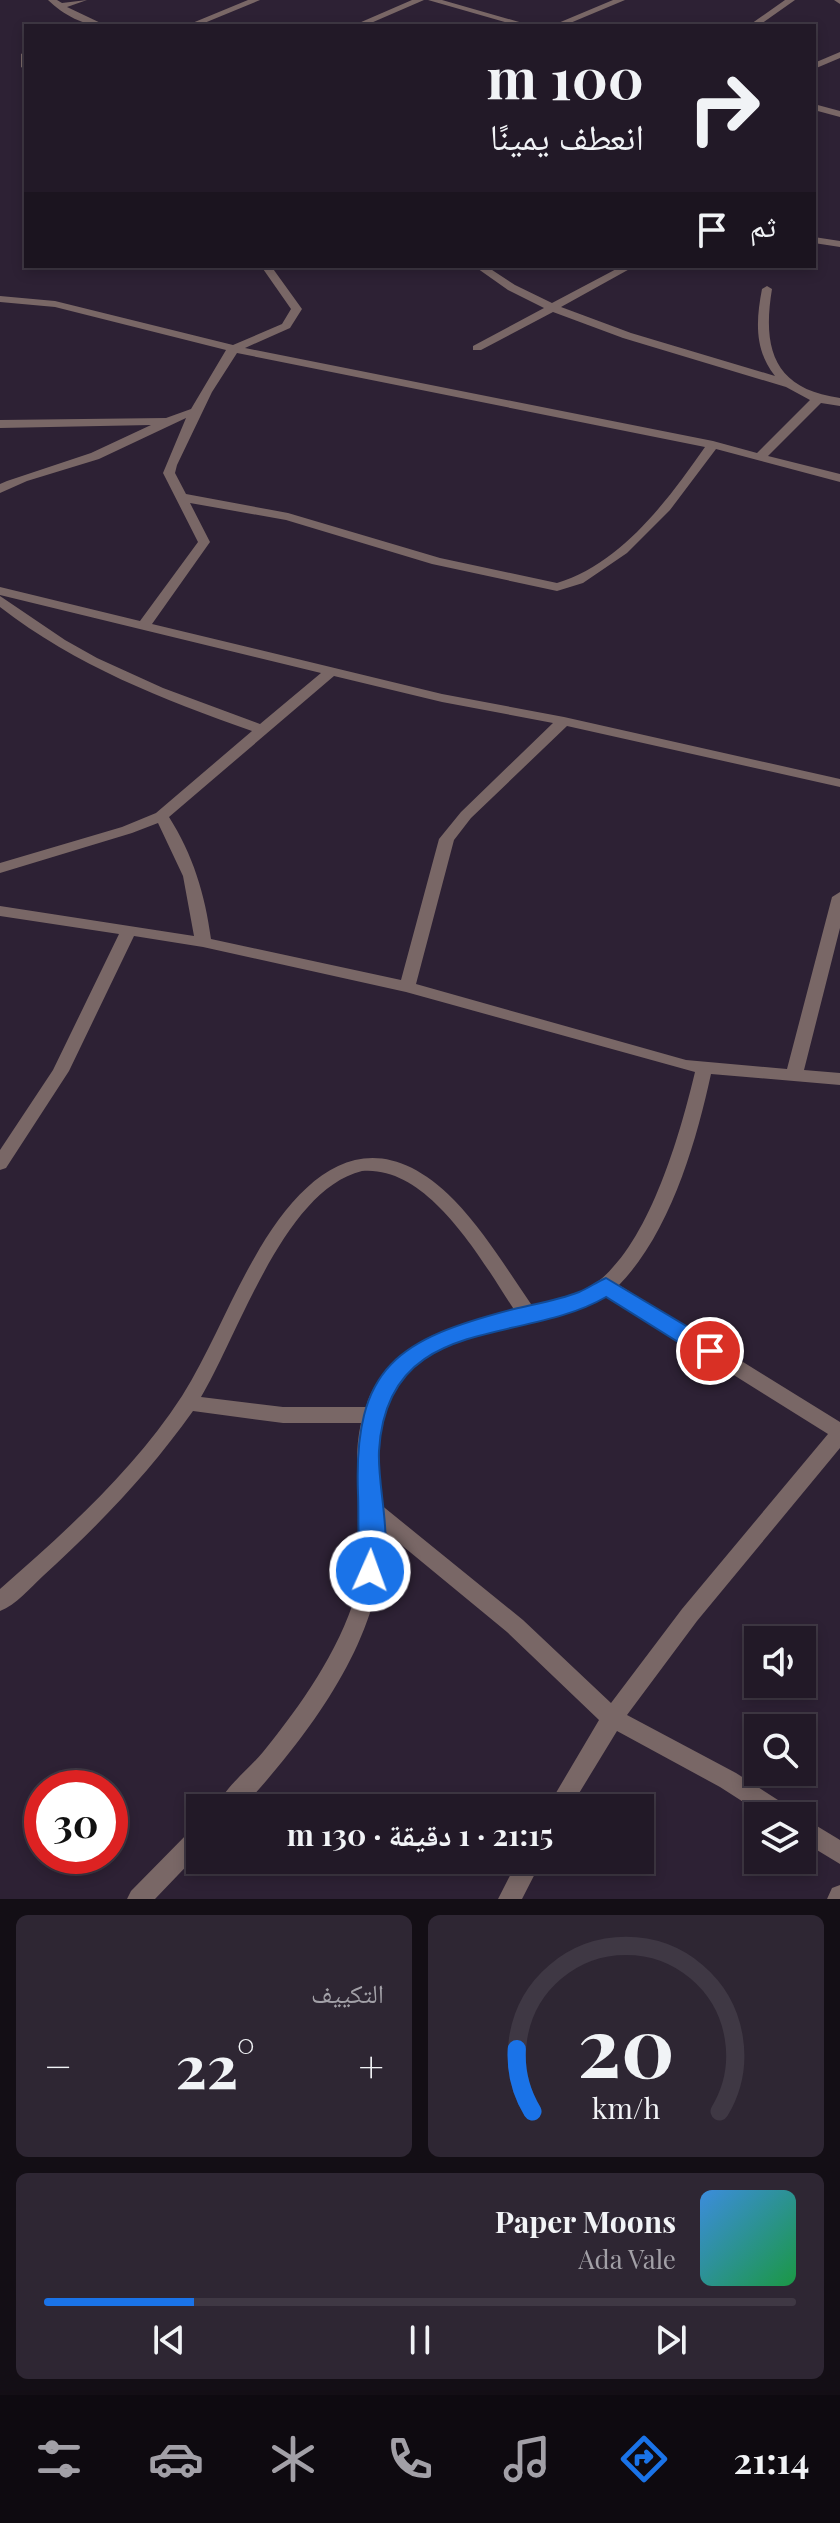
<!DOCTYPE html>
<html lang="ar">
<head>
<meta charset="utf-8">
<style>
	body { margin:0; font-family:"Playfair Display","Noto Naskh Arabic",serif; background:#2e2633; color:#f1f3f6; direction:rtl; height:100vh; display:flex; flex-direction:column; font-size:30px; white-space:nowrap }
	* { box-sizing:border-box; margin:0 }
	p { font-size:26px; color:#a2a0a7 }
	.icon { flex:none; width:44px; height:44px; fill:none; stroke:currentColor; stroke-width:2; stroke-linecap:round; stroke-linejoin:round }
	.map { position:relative; height:1899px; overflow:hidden; direction:ltr }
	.sheet { display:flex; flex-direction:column; gap:16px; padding:16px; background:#130e15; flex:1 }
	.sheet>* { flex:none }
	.hud { position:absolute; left:24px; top:24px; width:792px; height:244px; border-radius:0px; box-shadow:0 4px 12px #0003,0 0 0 2px #3f3844; direction:rtl; background:#221927; color:#f1f3f6; overflow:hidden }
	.buttons { position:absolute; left:744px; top:1626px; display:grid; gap:16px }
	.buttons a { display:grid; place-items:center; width:72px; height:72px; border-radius:0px; background:#221927; box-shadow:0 4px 12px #0003,0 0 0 2px #3f3844; font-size:40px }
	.speed { position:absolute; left:24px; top:1770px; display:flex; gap:16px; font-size:40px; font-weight:700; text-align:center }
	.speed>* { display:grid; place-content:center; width:104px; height:104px; border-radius:50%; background:#221927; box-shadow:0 4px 12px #0003,0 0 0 2px #3f3844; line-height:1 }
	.speed .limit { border:12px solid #d22; background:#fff; color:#111 }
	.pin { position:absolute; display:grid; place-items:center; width:68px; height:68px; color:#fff; margin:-34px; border:4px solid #fff; border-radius:50%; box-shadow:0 2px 8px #0007 }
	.me { position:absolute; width:88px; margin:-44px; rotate:2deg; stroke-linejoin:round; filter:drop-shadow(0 0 6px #0008) }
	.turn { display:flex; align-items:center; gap:28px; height:168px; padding:0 40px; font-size:36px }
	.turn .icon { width:104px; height:104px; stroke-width:2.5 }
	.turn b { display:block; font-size:56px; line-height:68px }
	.then { display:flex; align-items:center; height:76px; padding:0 40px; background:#0003; gap:16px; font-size:30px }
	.big { font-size:60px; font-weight:700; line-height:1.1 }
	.sheet .tile { flex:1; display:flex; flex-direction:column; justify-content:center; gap:12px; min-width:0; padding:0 28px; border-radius:12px; background:#2e2633 }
	.sheet .dial { align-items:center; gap:0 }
	.dial svg { height:208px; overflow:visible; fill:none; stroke:#3f3844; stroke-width:7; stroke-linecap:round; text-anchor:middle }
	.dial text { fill:#f1f3f6; stroke:none }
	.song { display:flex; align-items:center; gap:24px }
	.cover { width:96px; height:96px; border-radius:12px; background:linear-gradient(135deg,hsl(210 70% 55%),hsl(140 70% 35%)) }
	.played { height:8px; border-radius:4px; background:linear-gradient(90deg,#1a73e8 20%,#3f3844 20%) }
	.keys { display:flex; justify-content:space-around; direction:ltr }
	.heat { display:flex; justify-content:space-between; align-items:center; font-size:44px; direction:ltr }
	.sheet .tiles { flex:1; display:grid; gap:16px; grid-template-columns:1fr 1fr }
	.tile:last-child { grid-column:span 2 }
	.trip { position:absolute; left:186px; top:1794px; width:468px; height:80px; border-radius:0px; background:#221927; box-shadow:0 4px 12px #0003,0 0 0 2px #3f3844; font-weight:700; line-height:80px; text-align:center; direction:rtl }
	.tab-bar { display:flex; height:128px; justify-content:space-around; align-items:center; background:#0e0a10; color:#a2a0a7 }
	.tab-bar .icon { width:56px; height:56px }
	.tab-bar .on { color:#1a73e8 }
	.tab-bar b { font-size:36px; color:#f1f3f6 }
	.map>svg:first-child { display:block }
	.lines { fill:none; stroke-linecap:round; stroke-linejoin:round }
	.minor { fill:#796766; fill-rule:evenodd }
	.route { fill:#1a73e8; stroke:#114b97; stroke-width:2 }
</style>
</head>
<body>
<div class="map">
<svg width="840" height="1899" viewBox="0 0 840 1899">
	<rect width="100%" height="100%" fill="#2d2134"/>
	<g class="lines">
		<path class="minor" d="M48,0H57L62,3L87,0L67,7L107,26C83,26 64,15 48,0Z
			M248,0H260L197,26H185Z
			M412,0H424L364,26H352Z
			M428,0H442L533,26H519Z
			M613,0H625L563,26H551Z
			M785,0H795L758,26H748Z
			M834,0H840V4Z
			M26,51V70L21,67V54Z
			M840,52V58L814,69V63Z
			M814,104L840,111V117L814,110Z
			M814,237L840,241V247L814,243Z
			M261,266H271L302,309L290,328L245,348L713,441L757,453L810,400L786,387L623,338L553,312L481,350H473V346L544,308L508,290L474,266H486L515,285L552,303L622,266H635L561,307L631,333L775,376C754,350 756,320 762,289L767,286L772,289C762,349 774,389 840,398V406L821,403L768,456L840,474V482L716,449L670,510L627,553L583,583L557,591L432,564L286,520L190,503L210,542L152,624L442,694L564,717L840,779V787L567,726L471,818L454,840L416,984L686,1060L787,1069L832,897L840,892V928L804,1070L840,1073V1085L711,1074C696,1143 670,1233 619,1285L840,1422V1448L697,1621L627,1715L736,1773L792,1809L795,1816H765L720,1787L617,1731L570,1808H547L599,1720L507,1632L382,1529C388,1633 309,1735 242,1808H216C225,1787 248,1770 263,1752C301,1705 338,1653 356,1594C372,1538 348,1479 361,1423H283L193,1411C149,1473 98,1526 43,1576C30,1588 16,1605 0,1611V1589C66,1531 134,1470 182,1396C209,1353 227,1306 252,1262C299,1177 367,1112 454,1200C485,1232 508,1271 533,1307C555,1302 578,1297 596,1283C649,1244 680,1135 695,1072L406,992L203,947L134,936L69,1071L6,1168L0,1170V1150L53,1070L119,934L0,916V906L194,936L183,876L158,823L132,833L0,873V863L122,827L156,813L252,731C162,699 76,666 0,607V596L65,640L97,658L163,688L260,724L321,673L0,595V587L140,621L198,542L163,473L186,418L99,459L27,481L0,493V484L7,481L91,453L151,425L0,428V420L166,418L191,409L226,350L55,307L0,302V296L55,301L233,345L282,324L291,309ZM237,353L705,447C668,500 621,564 557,583L440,558L288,513L186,494L175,473L177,465L212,392ZM334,676L442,702L553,723L461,812L439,839L401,980L211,939C205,894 193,855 169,817ZM362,1171C430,1165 483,1263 515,1311C458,1325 385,1343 366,1407H283L201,1397C239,1334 284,1190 362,1171ZM606,1295L828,1434L682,1609L611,1703L523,1620L380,1504C371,1382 404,1351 520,1324C549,1318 581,1312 606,1295Z
			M802,1817L840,1840V1864L802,1841Z
			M200,1825V1852L155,1899H127L131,1891L192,1829Z
			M518,1860H542L522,1899H498Z
			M840,1885V1899H827L832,1888Z"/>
	</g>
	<path class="route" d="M606,1278L718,1345L721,1351L718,1357H702L606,1297C522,1346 387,1312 379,1451C377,1488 395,1545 379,1578L370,1581L362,1578C357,1568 359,1510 358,1494C353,1365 399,1339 514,1309C535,1304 559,1300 579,1292C589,1288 596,1282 606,1278Z"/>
</svg>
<div class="buttons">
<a><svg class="icon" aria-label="sound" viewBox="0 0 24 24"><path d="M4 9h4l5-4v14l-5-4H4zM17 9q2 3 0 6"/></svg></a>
<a><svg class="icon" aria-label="search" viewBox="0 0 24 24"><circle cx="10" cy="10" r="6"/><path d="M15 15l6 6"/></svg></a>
<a><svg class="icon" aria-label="layers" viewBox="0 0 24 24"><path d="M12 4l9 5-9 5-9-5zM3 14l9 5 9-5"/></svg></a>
</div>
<div class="speed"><div class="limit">30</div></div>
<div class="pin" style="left:710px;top:1351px;background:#d93025"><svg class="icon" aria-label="arrive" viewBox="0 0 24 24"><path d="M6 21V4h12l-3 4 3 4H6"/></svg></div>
<svg class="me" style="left:370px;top:1571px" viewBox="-20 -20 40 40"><circle r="17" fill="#1a73e8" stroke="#fff" stroke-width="3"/><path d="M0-11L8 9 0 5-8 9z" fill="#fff"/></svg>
<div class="trip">21:15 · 1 دقيقة · 130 m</div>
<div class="hud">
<div class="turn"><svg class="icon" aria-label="right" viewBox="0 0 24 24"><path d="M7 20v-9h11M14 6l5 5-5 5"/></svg><div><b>100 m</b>انعطف يمينًا</div></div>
<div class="then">ثم<svg class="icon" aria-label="arrive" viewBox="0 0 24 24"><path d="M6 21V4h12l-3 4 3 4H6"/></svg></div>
</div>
</div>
<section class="sheet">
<div class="tiles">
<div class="tile dial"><svg viewBox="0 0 100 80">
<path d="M14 69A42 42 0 1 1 86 69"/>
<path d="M14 69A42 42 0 0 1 8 45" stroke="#1a73e8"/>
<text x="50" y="56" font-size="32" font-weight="700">20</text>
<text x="50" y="72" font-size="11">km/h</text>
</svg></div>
<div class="tile"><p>التكييف</p>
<div class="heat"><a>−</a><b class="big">22°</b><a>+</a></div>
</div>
<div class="tile">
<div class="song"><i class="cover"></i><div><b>Paper Moons</b><p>Ada Vale</p></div></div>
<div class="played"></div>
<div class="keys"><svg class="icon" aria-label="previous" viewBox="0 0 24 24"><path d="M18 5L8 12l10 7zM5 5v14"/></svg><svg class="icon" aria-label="pause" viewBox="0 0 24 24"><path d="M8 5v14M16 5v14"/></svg><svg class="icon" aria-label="next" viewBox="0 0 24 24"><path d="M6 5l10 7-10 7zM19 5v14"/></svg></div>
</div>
</div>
</section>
<nav class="tab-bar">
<b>21:14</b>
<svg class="icon on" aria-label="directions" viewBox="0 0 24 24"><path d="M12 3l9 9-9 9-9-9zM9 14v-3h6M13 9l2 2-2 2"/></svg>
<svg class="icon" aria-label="music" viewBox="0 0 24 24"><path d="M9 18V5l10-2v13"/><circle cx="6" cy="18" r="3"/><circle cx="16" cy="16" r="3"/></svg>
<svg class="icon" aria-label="phone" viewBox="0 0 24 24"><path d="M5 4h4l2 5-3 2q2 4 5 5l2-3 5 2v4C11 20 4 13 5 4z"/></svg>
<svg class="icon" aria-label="climate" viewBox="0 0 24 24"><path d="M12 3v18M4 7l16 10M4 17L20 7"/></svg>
<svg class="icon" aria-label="car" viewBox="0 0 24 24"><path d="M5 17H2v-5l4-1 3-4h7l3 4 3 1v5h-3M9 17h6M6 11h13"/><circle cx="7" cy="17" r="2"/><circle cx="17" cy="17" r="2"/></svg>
<svg class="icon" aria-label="filters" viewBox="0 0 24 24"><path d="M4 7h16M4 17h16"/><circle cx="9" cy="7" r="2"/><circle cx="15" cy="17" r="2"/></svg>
</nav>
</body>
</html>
